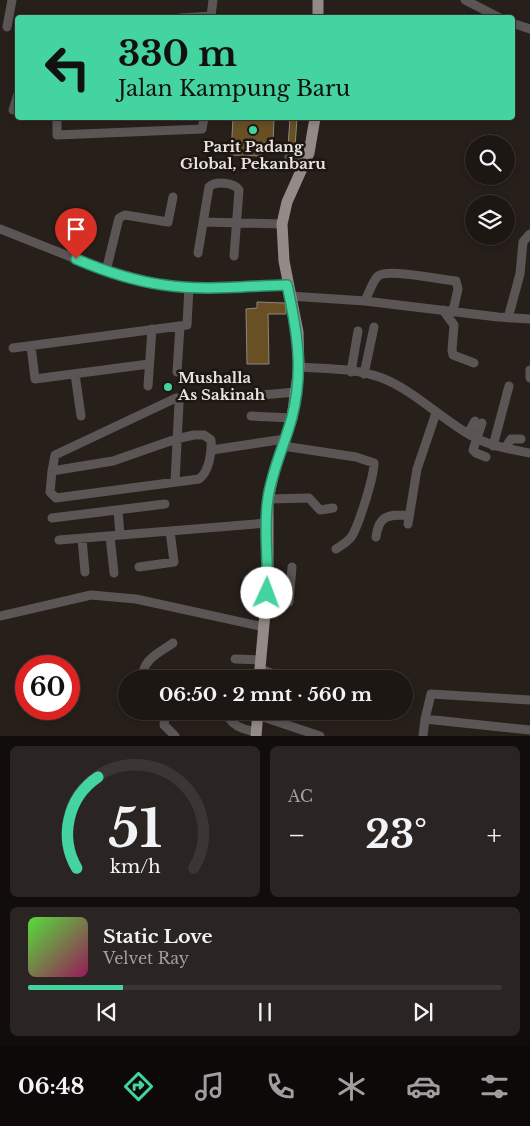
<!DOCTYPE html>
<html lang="id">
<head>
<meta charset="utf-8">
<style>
	body { margin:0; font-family:"Libre Baskerville",serif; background:#2a2422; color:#f1f3f6; height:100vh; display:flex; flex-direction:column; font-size:19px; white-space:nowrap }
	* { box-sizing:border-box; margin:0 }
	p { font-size:16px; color:#a09fa0 }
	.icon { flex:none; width:28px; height:28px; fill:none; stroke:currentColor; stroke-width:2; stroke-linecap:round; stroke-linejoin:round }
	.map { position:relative; height:736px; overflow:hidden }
	.sheet { display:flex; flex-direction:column; gap:10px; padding:10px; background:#100d0b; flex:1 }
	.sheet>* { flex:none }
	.guide { position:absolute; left:15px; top:15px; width:500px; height:105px; border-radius:5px; box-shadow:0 2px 8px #0003,0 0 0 1px #3b3634; background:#43d4a0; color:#111; overflow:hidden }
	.tools { position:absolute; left:465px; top:135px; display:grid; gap:10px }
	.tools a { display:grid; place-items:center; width:50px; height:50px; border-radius:50%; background:#1d1714; box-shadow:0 2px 8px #0003,0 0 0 1px #3b3634; font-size:25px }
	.speed { position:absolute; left:15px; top:655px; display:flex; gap:10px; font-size:25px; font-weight:700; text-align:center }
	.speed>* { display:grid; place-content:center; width:65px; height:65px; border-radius:50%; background:#1d1714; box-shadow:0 2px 8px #0003,0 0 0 1px #3b3634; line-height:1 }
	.speed .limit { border:8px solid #d22; background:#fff; color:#111 }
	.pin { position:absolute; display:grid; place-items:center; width:42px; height:42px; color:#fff; margin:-51px -21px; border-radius:50% 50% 50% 0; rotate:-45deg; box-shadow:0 0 5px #0007 }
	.pin .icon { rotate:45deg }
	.me { position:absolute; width:55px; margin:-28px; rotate:2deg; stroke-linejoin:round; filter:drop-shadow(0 0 4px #0008) }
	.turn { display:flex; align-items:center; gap:18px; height:105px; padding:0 20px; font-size:22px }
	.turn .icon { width:65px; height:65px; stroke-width:2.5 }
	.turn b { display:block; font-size:35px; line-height:42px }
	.big { font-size:38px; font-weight:800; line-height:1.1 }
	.sheet .widget { flex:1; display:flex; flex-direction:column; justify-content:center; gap:8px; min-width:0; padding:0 18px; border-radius:8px; background:#2a2422 }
	.sheet .dial { align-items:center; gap:0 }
	.dial svg { height:130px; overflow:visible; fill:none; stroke:#3b3634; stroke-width:7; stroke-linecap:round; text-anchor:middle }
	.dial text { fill:#f1f3f6; stroke:none }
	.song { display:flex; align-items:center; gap:15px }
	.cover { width:60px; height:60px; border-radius:8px; background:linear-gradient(135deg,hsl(110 70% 55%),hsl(330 70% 35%)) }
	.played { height:5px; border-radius:2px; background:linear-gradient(90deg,#43d4a0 20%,#3b3634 20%) }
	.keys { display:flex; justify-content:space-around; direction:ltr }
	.heat { display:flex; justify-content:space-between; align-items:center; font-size:28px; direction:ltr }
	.sheet .tiles { flex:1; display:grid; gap:10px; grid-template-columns:1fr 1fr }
	.widget:last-child { grid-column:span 2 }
	.trip { position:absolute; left:118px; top:670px; width:295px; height:50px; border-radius:25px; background:#1d1714; box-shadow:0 2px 8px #0003,0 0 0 1px #3b3634; font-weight:800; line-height:50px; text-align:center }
	.menu { display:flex; height:80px; justify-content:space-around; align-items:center; background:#0c0908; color:#a09fa0 }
	.menu .icon { width:35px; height:35px }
	.menu .on { color:#43d4a0 }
	.menu b { font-size:22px; color:#f1f3f6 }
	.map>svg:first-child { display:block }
	.building { fill:#694f24; stroke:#8e887f }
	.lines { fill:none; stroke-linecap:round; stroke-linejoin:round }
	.minor { stroke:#5b5655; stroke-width:9 }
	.major { stroke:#948a88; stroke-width:11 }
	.route-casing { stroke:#2c8a68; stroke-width:12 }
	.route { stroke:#43d4a0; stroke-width:9 }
	.poi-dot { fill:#43d4a0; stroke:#1d1611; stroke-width:2 }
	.labels { text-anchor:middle; stroke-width:5; stroke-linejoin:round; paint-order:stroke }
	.poi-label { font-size:15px; font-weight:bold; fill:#e9e4e1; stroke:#1d1611 }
</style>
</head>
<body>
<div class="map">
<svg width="530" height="736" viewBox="0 0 530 736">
	<rect width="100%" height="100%" fill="#271f1a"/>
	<path class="building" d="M233,118H274L273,144L263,143L262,156L231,155Z
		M290,118H297L295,147H288Z
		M257,302L285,303L286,311V314H268L269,364H247L246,309L257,308Z"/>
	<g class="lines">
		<path class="minor" d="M465,0L500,18
			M211,16L213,0
			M180,18L211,16L212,18
			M512,23L530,29
			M7,27L12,0
			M18,94L13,110H18
			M57,118V135L202,129L204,118
			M289,157L306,162
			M203,222L282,224
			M0,229L99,268L163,285L200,287L287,285
			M198,253L209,187C215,181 234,182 239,190L234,256
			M106,271L119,218L125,215L168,222L173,197
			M290,296L365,301L498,317L530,319
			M365,301C369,293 372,282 378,276C387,268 442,280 456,281L458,289L453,311
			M443,310L454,325L452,350L453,355L474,363
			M508,318L520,274L523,242L530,234
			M31,346L35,379L149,364
			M13,348L187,325L189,287
			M299,367C326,369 356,368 382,378C415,391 441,419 472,436C490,446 509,449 530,453
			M530,370V378
			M177,372L180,326
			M351,372L358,331
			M75,374L81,416
			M364,374L374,327
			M148,386L152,329
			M252,396L296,392
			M251,416L292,418
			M482,423L473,450L476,453L486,457
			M468,433L475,421
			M194,435H204L211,440C212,452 209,472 199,479L56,498L50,492L52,471L113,461L176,439Z
			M283,446L356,457L374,463C374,477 359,524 352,536C348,542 342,545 336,549
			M493,446L509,386
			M505,448L511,439H521
			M212,450L285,439
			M52,471L55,455L176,398L179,403L175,482
			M268,499L309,498L320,510L333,508
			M118,511L120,535
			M52,518L165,504
			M408,524L417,469L436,413
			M110,536L114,573
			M376,537C379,514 389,515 409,515
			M82,539L85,572
			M59,540L267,523
			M139,567L174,562L170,531
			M248,579L268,580
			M267,606L281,607L289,602L292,567
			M0,616L91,595L136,599L264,627
			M235,659L260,660
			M260,669L288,679
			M143,679C141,660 159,653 173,643
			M530,700L431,694L425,719L530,730
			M166,711L164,725L175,736
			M227,711C229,726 243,729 256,732
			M257,715L320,736
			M423,736L425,719"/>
		<path class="major" d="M318,18V0
			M259,679L268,580V499L275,468L292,418L299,367L298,332L284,261L282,224L287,202L309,153L315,118
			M256,736L258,711"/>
	</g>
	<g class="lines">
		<defs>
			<path id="route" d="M76,259C104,271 134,281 164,285C204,291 247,286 287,285C297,330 304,371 292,417C285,444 272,470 268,498C263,529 269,562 267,593"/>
		</defs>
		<use href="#route" class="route-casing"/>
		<use href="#route" class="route"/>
	</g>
	<g class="poi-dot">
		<circle cx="253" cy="130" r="5"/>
		<circle cx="168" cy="387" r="5"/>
	</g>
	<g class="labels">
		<g class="poi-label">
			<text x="253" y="152">Parit Padang<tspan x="253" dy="17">Global, Pekanbaru</tspan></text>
			<text x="178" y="383" text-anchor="start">Mushalla<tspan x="178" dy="17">As Sakinah</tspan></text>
		</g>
	</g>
</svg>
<div class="tools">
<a><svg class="icon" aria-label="search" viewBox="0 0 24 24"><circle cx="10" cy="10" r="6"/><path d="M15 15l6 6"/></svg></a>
<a><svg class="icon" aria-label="layers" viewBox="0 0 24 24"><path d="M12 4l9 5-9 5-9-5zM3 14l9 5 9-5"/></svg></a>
</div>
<div class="speed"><div class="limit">60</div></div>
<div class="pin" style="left:76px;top:259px;background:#d93025"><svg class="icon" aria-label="arrive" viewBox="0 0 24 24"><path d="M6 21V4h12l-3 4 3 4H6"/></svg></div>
<svg class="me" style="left:267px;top:593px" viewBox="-20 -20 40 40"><circle r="19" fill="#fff"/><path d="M0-13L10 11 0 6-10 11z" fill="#43d4a0"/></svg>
<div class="trip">06:50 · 2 mnt · 560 m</div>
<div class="guide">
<div class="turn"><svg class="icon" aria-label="left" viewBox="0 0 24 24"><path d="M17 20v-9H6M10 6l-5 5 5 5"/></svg><div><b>330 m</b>Jalan Kampung Baru</div></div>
</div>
</div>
<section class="sheet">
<div class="tiles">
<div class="widget dial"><svg viewBox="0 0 100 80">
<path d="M14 69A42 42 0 1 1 86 69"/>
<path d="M14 69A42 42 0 0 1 27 13" stroke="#43d4a0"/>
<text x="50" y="56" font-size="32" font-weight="700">51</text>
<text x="50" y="72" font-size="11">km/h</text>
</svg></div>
<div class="widget"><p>AC</p>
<div class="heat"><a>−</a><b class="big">23°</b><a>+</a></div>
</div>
<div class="widget">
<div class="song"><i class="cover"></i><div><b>Static Love</b><p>Velvet Ray</p></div></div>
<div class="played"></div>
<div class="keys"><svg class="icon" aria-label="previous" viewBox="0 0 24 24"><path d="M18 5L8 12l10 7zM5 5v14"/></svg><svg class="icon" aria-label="pause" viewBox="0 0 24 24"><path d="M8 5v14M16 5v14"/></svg><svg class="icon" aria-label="next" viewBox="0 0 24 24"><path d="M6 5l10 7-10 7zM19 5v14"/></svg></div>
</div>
</div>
</section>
<nav class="menu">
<b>06:48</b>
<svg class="icon on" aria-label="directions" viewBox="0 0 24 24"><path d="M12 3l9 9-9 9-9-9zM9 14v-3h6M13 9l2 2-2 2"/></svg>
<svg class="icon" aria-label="music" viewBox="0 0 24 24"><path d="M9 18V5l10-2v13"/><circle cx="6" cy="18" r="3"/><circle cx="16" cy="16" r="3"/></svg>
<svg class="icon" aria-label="phone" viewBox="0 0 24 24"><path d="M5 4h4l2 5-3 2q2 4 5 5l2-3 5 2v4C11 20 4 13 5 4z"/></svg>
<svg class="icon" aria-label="climate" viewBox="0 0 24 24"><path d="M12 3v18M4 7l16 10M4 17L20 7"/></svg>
<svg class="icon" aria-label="car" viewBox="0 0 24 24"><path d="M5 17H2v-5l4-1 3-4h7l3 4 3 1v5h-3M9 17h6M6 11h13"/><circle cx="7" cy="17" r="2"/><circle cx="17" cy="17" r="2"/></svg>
<svg class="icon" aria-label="filters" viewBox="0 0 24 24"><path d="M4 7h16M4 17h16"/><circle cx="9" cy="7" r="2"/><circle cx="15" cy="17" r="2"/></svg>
</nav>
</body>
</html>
